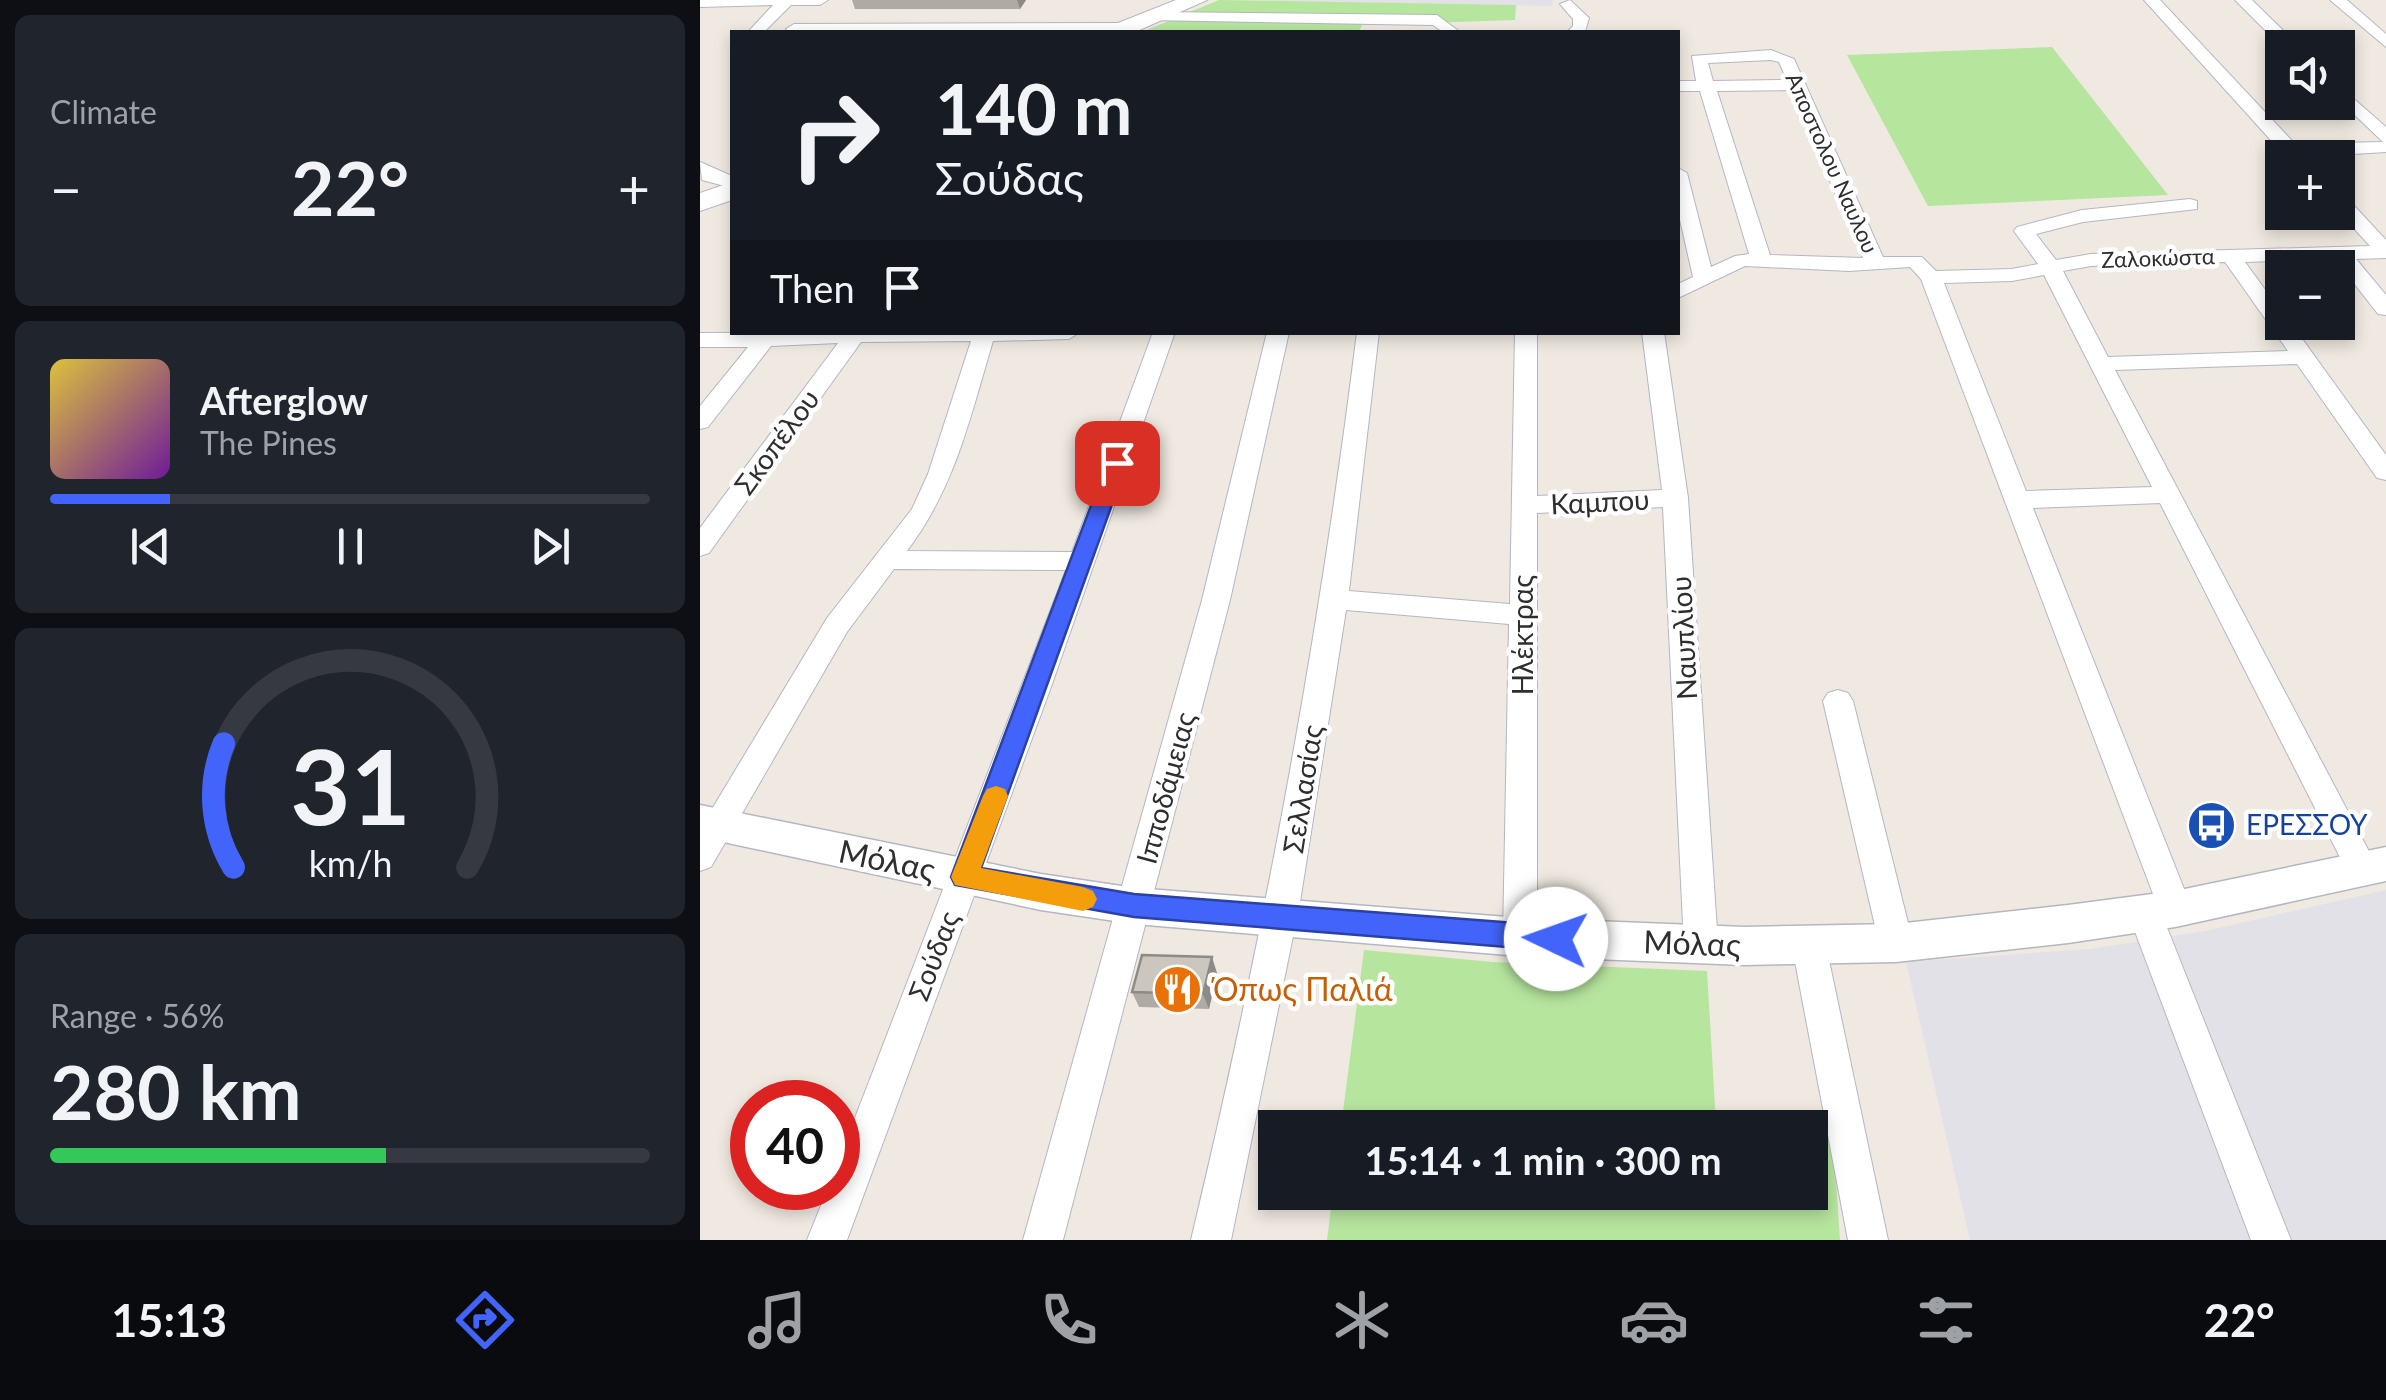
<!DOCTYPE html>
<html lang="en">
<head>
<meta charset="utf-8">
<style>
	body { margin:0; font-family:Lato,sans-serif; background:#20242c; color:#f1f3f6; height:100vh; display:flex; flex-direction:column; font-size:38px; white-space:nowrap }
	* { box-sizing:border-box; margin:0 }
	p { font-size:32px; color:#9ea1a6 }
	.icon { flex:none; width:55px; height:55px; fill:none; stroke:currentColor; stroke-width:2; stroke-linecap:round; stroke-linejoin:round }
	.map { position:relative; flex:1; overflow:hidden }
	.side { display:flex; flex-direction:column; gap:15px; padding:15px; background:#0d0f14; width:700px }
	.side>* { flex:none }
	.banner { position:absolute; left:30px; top:30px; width:950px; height:305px; border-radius:0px; box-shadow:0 5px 15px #0003; background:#171b24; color:#f1f3f6; overflow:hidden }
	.controls { position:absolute; left:1565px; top:30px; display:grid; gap:20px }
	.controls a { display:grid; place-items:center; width:90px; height:90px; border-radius:0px; background:#171b24; box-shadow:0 5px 15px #0003; font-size:50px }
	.speed { position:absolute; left:30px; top:1080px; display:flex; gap:20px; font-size:50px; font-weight:700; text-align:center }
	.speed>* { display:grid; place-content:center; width:130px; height:130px; border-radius:50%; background:#171b24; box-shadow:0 5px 15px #0003; line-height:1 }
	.speed .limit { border:15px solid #d22; background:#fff; color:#111 }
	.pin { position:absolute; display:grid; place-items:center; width:85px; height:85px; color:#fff; margin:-42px; border-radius:20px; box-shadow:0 5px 15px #0006 }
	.me { position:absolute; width:110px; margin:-55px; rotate:273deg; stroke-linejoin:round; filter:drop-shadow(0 0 8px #0008) }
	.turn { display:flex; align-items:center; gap:35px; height:210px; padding:0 40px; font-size:45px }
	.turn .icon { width:130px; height:130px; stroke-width:2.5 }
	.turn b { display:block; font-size:70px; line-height:85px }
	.then { display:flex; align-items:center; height:95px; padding:0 40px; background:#0003; gap:20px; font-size:38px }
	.big { font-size:75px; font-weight:700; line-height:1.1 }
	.side .tile { flex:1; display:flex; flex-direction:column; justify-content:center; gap:15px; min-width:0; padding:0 35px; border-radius:15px; background:#20242c }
	.side .dial { align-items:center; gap:0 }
	.dial svg { height:260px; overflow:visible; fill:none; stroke:#363941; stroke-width:7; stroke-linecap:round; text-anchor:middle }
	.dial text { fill:#f1f3f6; stroke:none }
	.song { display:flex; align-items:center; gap:30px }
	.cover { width:120px; height:120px; border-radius:15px; background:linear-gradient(135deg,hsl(50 70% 55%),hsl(280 70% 35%)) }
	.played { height:10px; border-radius:5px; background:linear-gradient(90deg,#4264fb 20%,#363941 20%) }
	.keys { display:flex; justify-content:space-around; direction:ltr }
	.heat { display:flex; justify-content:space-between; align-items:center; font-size:55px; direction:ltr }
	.charge { height:15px; border-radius:8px; background:linear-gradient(90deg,#34c759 56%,#363941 0) }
	.trip { position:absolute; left:558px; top:1110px; width:570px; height:100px; border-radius:0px; background:#171b24; box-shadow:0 5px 15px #0003; font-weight:700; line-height:100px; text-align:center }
	.tab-bar { display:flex; height:160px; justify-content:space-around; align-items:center; background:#090b0e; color:#9ea1a6 }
	.tab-bar .icon { width:70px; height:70px }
	.tab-bar .current { color:#4264fb }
	.tab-bar b { font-size:45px; color:#f1f3f6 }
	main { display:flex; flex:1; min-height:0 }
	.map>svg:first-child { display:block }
	.industrial { fill:#e3e1e8 }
	.green { fill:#b6e59e }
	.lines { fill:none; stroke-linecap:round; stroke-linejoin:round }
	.minor-casing { stroke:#b4b7c1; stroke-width:2 }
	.tertiary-casing { stroke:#b4b7c1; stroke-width:3 }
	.secondary-casing { stroke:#b4b7c1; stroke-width:2 }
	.minor { fill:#fff; fill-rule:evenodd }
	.tertiary { fill:#fff; fill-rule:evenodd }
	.secondary { fill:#fff; fill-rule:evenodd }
	.wall { fill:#afaba4 }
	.shaded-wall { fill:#8e8b86 }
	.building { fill:#cbc7bf; stroke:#8e8b86; stroke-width:2.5 }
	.route { fill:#4264fb; stroke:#2b41a3; stroke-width:2.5 }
	.slow { fill:#f59e0b }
	.labels { text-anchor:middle; stroke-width:9; stroke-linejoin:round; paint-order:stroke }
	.far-street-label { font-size:22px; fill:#2e2e2e; stroke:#fff }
	.street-label { font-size:28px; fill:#2e2e2e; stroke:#fff }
	.transit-label { font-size:28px; fill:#164399; stroke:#fff; text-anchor:start }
	.near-street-label { font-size:32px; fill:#2e2e2e; stroke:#fff }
	.near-food-label { font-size:32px; fill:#c56008; stroke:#fff; text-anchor:start }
</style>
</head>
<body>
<main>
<section class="side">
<div class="tile"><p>Climate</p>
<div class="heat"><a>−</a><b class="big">22°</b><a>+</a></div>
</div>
<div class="tile">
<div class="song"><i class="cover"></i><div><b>Afterglow</b><p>The Pines</p></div></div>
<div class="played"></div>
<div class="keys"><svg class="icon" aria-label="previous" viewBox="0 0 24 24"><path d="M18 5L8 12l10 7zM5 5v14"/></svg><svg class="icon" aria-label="pause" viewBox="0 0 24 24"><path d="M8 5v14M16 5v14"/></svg><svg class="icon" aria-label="next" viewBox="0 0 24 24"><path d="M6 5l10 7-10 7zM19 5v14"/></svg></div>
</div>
<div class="tile dial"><svg viewBox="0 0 100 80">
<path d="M14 69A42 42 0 1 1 86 69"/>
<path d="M14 69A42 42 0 0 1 11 31" stroke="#4264fb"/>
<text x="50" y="56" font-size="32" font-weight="700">31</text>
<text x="50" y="72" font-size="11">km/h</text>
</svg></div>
<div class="tile"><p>Range · 56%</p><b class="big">280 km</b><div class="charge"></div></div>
</section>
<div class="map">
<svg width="1686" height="1240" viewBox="0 0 1686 1240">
	<rect width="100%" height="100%" fill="#efe9e1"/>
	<path class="industrial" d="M524,0H853L852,6Z
		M1686,890V1240H1270L1206,962L1390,949L1505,931Z"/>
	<path class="green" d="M519,0L816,5L815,20L662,25L659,32H442Z
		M1352,47L1468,195L1228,206L1147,55Z
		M664,950L793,962L1007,971L1016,1123L1132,1119L1140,1240H627L633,1193L1110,1192V1128L641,1127Z"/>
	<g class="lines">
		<defs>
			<path id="minor" d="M0,0H128L120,5H91L64,32H48L73,5L0,7Z
				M870,0L889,18L885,32H867L873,26V19L860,4Z
				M1444,0H1460L1595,144L1683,142L1638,99V85L1686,127V152L1587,158Z
				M1535,0H1552L1601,48H1583Z
				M1630,0H1647L1686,34V47Z
				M453,12L737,15L760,32H743L733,25L447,20L445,17Z
				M428,23L436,28L434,31L89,32L86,29L94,24Z
				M1071,50L1094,59L1183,257H1222L1236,271L1312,269L1338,264L1314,231L1317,227L1382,210L1490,199L1497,201V209L1383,222L1336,234L1356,260L1391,254L1670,246L1638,211V194L1645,196L1686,240V258L1656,259L1686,295V315L1678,314L1635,259L1545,262L1582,313V322H1590L1686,455V480L1677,478L1597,364L1415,370L1673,859L1678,869L1673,879L1662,883L1651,879L1460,503L1333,508L1492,909L1487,919L1475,923L1464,920L1591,1240H1551L1428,913L1433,903L1445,899L1456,902L1221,279L1210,267L1149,271L1045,266L978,298V284L993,277L978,211V168L987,173L1011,267L1035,256L1049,254L1000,91H978V81H996L992,56ZM1071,60L1079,62L1087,80L1013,81L1008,63ZM1091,90L1163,258L1070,255L1017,91ZM1525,262L1588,351L1408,357L1363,271L1391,266ZM1344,275L1452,487L1326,491L1244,283L1312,281Z
				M0,162L32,176V188L2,180Z
				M380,332L369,339L293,341C270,417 256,486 207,551L372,552L453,332H475L351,687L147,1240H107L128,1188H138V1162L366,570L194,569L147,632L11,867L0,871V829L127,618L212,509L228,474L271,341L161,342L9,553L0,556V528L138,343L71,346L8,427L0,429V406L48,347H0V333Z
				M567,332H589L530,600L363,1240H323L502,600Z
				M657,332H679L649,591L810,604L815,332H837V496L962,490L942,332H964L988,498L1018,945L1013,956L1001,960L989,956L984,945L963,507L837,513V937L832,948L820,952L808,948L803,937L809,624L646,610L600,902L531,1240H491C563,940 619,639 657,332Z
				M1138,690L1148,693L1153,701L1213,943L1208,954L1196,958L1184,954L1179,943L1123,701L1128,693Z
				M1109,931L1121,935L1126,946L1188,1240H1148L1092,946L1097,935Z"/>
			<path id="tertiary" d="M0,805L341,874L435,888L820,918L1045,927L1196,924L1368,905L1475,891L1686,847V881L1475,927L1368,943L1196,962L1045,965L820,956L435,924L341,910L0,837Z"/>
			<path id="secondary" d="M476,0H507L435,32H404L408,27Z
				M32,182V200L0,211V193Z"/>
		</defs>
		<use href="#minor" class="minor-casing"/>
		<use href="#tertiary" class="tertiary-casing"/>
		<use href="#secondary" class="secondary-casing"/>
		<use href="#minor" class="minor"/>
		<use href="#tertiary" class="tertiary"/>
		<use href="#secondary" class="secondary"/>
	</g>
	<path class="wall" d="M152,0H326L320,9H155Z
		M517,973L509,1009L439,1007L432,992Z"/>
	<path class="shaded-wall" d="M317,0H326L320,9Z
		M512,957L517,973L509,1009L503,994Z"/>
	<path class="building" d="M442,955L512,957L503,994L432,992Z"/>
	<path class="route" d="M417,456L427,463L281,868L434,894L856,926L866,930L870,939L866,947L856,951L434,917L255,885L251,877L407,463Z"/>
	<path class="slow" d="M296,786L305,789L308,796L281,868L383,887L393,891L397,899L393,907L383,911L255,885L251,877L283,796L287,789Z"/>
	<defs>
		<symbol id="bus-disc" viewBox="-11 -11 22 22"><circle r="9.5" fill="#1a4fb4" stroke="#fff"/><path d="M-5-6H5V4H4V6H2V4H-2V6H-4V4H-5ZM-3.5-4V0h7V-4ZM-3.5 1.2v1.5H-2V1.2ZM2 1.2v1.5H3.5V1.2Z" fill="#fff"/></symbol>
		<symbol id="restaurant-disc" viewBox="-11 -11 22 22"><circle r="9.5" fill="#e8710a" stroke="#fff"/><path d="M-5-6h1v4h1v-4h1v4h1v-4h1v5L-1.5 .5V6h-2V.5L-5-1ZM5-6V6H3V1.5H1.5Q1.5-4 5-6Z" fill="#fff"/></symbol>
	</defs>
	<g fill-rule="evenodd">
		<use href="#bus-disc" x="1484" y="798" width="55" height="55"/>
		<use href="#restaurant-disc" x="450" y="962" width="55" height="55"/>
	</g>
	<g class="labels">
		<g class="far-street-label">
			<text transform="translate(1132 163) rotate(66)" y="8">Αποστολου Ναυλου</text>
			<text transform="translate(1458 258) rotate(-2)" y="8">Ζαλοκώστα</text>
		</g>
		<g class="street-label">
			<text transform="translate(77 442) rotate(-54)" y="10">Σκοπέλου</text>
			<text transform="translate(900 502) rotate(-3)" y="10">Καμπου</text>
			<text transform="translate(823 635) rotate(-90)" y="10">Ηλέκτρας</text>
			<text transform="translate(984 638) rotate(-93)" y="10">Ναυπλίου</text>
			<text transform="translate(466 788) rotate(-75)" y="10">Ιπποδάμειας</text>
			<text transform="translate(603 789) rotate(-81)" y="10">Σελλασίας</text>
			<text transform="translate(234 956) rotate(-69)" y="10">Σούδας</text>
		</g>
		<g class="transit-label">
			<text x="1546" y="835">ΕΡΕΣΣΟΥ</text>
		</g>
		<g class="near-street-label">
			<text transform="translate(187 861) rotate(12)" y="11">Μόλας</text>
			<text transform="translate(992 944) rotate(2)" y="11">Μόλας</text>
		</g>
		<g class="near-food-label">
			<text x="513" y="1001">Όπως Παλιά</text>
		</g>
	</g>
</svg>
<div class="controls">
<a><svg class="icon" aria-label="sound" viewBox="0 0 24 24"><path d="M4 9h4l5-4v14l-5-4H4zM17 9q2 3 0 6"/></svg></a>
<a>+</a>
<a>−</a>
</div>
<div class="speed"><div class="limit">40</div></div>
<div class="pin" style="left:417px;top:463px;background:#d93025"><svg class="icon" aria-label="arrive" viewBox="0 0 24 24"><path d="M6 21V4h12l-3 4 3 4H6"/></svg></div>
<svg class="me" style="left:856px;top:939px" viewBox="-20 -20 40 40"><circle r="19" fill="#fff"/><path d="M0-13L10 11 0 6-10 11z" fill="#4264fb"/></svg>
<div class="trip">15:14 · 1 min · 300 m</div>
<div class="banner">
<div class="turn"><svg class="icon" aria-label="right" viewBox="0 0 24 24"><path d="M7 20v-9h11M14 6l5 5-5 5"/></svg><div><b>140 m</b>Σούδας</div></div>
<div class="then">Then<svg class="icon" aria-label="arrive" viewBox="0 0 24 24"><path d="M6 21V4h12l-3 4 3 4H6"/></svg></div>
</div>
</div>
</main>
<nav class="tab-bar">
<b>15:13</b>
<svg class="icon current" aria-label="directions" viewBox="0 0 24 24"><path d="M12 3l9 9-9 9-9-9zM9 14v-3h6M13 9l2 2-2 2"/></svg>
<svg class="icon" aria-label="music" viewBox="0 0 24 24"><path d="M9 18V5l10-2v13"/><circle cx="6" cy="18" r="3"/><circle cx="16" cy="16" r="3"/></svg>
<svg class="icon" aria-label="phone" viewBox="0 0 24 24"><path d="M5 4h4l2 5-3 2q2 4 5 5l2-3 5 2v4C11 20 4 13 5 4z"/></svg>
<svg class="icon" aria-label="climate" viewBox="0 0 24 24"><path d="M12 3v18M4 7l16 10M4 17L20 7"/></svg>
<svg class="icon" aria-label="car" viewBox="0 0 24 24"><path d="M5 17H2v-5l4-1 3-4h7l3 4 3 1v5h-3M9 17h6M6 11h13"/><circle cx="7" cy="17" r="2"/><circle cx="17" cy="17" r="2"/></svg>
<svg class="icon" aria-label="filters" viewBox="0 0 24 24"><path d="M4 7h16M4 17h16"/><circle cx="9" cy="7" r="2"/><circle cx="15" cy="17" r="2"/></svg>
<b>22°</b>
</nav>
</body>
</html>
